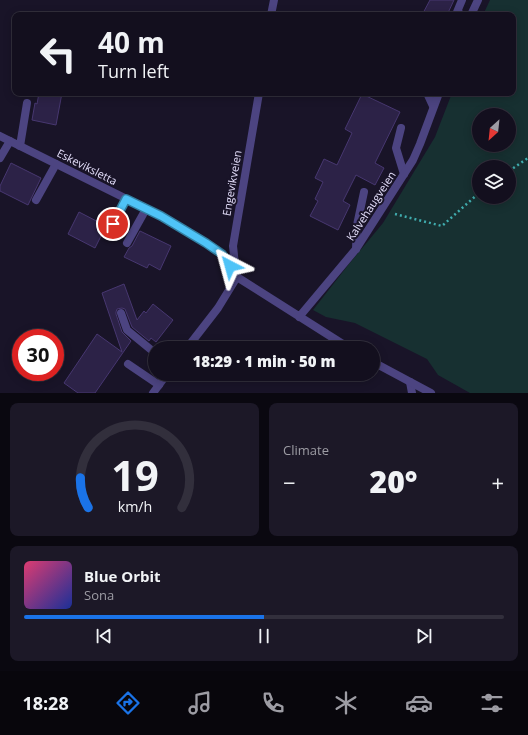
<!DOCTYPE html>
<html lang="en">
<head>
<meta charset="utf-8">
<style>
	body { margin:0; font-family:"Open Sans",sans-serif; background:#1c1827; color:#f1f3f6; height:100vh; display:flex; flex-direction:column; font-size:15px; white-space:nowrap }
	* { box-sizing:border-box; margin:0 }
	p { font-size:13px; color:#9d9ca4 }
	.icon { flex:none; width:22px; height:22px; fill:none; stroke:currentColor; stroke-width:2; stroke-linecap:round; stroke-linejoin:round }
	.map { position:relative; height:393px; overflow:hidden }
	.sheet { display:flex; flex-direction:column; gap:10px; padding:10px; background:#0a0810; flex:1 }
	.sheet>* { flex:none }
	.banner { position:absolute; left:12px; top:12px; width:504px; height:84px; border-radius:8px; box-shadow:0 2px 10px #0003,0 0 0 1px #322f3c; background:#130f1e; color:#f1f3f6; overflow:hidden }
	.needle { width:26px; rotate:207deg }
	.buttons { position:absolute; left:472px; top:108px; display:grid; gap:8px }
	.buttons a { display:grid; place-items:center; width:44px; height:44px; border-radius:50%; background:#130f1e; box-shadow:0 2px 10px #0003,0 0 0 1px #322f3c; font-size:20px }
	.speed { position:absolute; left:12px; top:329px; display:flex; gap:8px; font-size:20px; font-weight:700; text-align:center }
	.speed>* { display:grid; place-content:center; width:52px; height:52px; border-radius:50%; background:#130f1e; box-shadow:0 2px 10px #0003,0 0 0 1px #322f3c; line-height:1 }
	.speed .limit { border:6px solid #d22; background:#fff; color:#111 }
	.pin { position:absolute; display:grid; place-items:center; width:34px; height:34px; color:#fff; margin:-17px; border:2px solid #fff; border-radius:50%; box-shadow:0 1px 4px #0007 }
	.me { position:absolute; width:44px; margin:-22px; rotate:321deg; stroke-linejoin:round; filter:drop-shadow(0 0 3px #0008) }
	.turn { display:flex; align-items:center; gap:14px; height:84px; padding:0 20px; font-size:18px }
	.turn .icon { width:52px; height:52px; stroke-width:2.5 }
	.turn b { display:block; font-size:28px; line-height:34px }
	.big { font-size:30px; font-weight:800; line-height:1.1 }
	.sheet .card { flex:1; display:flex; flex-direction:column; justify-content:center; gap:6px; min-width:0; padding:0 14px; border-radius:8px; background:#1c1827 }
	.sheet .dial { align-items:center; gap:0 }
	.dial svg { height:104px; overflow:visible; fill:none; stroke:#322f3c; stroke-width:7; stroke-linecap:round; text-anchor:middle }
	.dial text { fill:#f1f3f6; stroke:none }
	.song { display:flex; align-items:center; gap:12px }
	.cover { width:48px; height:48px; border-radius:6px; background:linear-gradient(135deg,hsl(340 70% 55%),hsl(230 70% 35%)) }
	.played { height:4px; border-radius:2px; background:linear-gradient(90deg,#1a73e8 50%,#322f3c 50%) }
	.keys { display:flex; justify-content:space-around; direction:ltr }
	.heat { display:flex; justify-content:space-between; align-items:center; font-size:22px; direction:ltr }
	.sheet .tiles { flex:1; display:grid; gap:10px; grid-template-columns:1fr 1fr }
	.card:last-child { grid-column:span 2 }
	.trip { position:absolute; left:148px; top:341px; width:232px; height:40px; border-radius:20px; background:#130f1e; box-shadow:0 2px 10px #0003,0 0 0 1px #322f3c; font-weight:800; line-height:40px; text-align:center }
	.menu { display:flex; height:64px; justify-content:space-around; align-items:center; background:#08060c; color:#9d9ca4 }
	.menu .icon { width:28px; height:28px }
	.menu .on { color:#1a73e8 }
	.menu b { font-size:18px; color:#f1f3f6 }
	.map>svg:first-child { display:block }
	.green { fill:#173031; fill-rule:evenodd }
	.building { fill:#2c2247; stroke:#473770 }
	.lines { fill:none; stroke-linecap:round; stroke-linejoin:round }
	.path { stroke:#40acae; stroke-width:2.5; stroke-dasharray:2 3; stroke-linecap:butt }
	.lane { stroke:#4c4481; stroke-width:8 }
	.street { stroke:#4c4481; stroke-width:8 }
	.route-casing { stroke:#337fa1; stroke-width:10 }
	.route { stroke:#4fc3f7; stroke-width:7 }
	.labels { text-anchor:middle; stroke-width:4; stroke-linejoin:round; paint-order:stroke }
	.street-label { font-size:11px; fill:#e4dffb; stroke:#191428 }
</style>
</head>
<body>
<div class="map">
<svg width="528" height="393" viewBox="0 0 528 393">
	<rect width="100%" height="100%" fill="#191428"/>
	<path class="green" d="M490,0H528V393H470L438,375L427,359L355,323L326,317L313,310L349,264L383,223L435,137L452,93H513V15H483ZM479,115H509V145H479ZM479,167H509V197H479Z"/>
	<path class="building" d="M430,0H454L447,15H422Z
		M39,93H62L56,125L32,120L35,103L37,104Z
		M362,94L400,112L375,163L384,168L375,185L356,175L343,201L350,205L338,230L310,216L318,201L315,199L323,182L315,178L324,159L337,165L352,133L345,129Z
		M11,163L41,178L28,205L0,191V186Z
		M79,212L106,226L95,248L68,234Z
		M140,231L171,246L160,270L149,264L147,268L124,257L129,248L132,246Z
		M124,284L137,320L144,311L146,313L153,304L173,320L156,342L151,338L149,341L132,327L125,309L122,308L117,309L116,312V314L122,332L131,341L95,393H78L64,383L97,334L122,352L102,293Z"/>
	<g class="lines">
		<path class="path" d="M509,171L528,158
			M395,214L442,226L479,193"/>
		<path class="lane" d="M462,15L457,12L462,0
			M427,93L433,106
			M401,128L396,148L404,174
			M20,146L27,103
			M0,158L10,141
			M36,200L56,164
			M113,224L126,199
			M127,243L146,209
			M356,249L357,225L364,192
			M121,313L127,330L155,353
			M128,364L159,385
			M410,382L412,393"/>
		<path class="street" d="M271,15L274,0
			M471,15L478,0
			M0,136L161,216L206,243L222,254L237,277L349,348
			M236,274L233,246L259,93
			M299,317L356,249L404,174L413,160L420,144L439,93
			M187,348L218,308L237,277
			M373,362L431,393
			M153,393L167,374"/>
	</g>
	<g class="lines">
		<defs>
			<path id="route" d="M113,224L126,199L161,216L206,243L222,254L230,266"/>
		</defs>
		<use href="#route" class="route-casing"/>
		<use href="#route" class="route"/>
	</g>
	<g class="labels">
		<g class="street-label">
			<text transform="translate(87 167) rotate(27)" y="4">Eskeviksletta</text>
			<text transform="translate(232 183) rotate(-80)" y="4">Engevikveien</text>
			<text transform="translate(371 206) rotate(-57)" y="4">Kalvehaugveien</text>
		</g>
	</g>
</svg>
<div class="buttons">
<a><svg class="needle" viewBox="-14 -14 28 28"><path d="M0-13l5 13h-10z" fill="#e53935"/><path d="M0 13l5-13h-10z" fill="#9d9ca4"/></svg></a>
<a><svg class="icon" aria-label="layers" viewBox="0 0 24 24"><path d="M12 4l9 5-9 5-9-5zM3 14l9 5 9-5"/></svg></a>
</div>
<div class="speed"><div class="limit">30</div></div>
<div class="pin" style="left:113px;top:224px;background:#d93025"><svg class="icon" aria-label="arrive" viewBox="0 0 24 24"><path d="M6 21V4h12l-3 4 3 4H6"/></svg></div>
<svg class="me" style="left:230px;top:266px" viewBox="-20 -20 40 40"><path d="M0-17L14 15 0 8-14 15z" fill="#4fc3f7" stroke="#fff" stroke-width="4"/></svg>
<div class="trip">18:29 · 1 min · 50 m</div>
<div class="banner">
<div class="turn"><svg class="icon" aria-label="left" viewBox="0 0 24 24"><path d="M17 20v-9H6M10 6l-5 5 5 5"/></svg><div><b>40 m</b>Turn left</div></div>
</div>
</div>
<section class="sheet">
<div class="tiles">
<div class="card dial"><svg viewBox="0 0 100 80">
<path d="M14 69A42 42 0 1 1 86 69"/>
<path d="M14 69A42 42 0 0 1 8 46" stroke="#1a73e8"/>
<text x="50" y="56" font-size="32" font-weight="700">19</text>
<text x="50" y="72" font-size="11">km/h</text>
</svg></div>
<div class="card"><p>Climate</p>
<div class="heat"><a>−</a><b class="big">20°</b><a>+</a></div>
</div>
<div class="card">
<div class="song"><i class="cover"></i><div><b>Blue Orbit</b><p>Sona</p></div></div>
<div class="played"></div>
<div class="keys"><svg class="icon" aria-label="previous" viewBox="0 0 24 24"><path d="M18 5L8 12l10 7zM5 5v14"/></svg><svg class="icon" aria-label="pause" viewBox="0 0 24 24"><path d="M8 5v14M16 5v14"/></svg><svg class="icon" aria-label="next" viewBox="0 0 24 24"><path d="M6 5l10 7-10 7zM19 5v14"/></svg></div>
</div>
</div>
</section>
<nav class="menu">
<b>18:28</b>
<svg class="icon on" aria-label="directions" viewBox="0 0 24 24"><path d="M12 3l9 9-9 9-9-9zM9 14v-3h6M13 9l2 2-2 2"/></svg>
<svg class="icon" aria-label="music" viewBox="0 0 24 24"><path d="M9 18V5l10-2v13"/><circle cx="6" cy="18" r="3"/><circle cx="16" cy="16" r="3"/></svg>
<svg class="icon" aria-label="phone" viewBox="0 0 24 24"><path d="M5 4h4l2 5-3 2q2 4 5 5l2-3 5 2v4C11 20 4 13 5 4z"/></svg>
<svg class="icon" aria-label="climate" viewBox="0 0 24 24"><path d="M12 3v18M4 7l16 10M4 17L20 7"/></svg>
<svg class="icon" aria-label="car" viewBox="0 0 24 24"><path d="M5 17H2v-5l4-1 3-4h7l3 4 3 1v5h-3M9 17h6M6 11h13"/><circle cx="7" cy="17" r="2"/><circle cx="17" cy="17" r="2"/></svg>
<svg class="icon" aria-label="filters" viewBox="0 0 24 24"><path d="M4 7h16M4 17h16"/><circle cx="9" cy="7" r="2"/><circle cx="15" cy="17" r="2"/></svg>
</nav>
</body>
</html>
